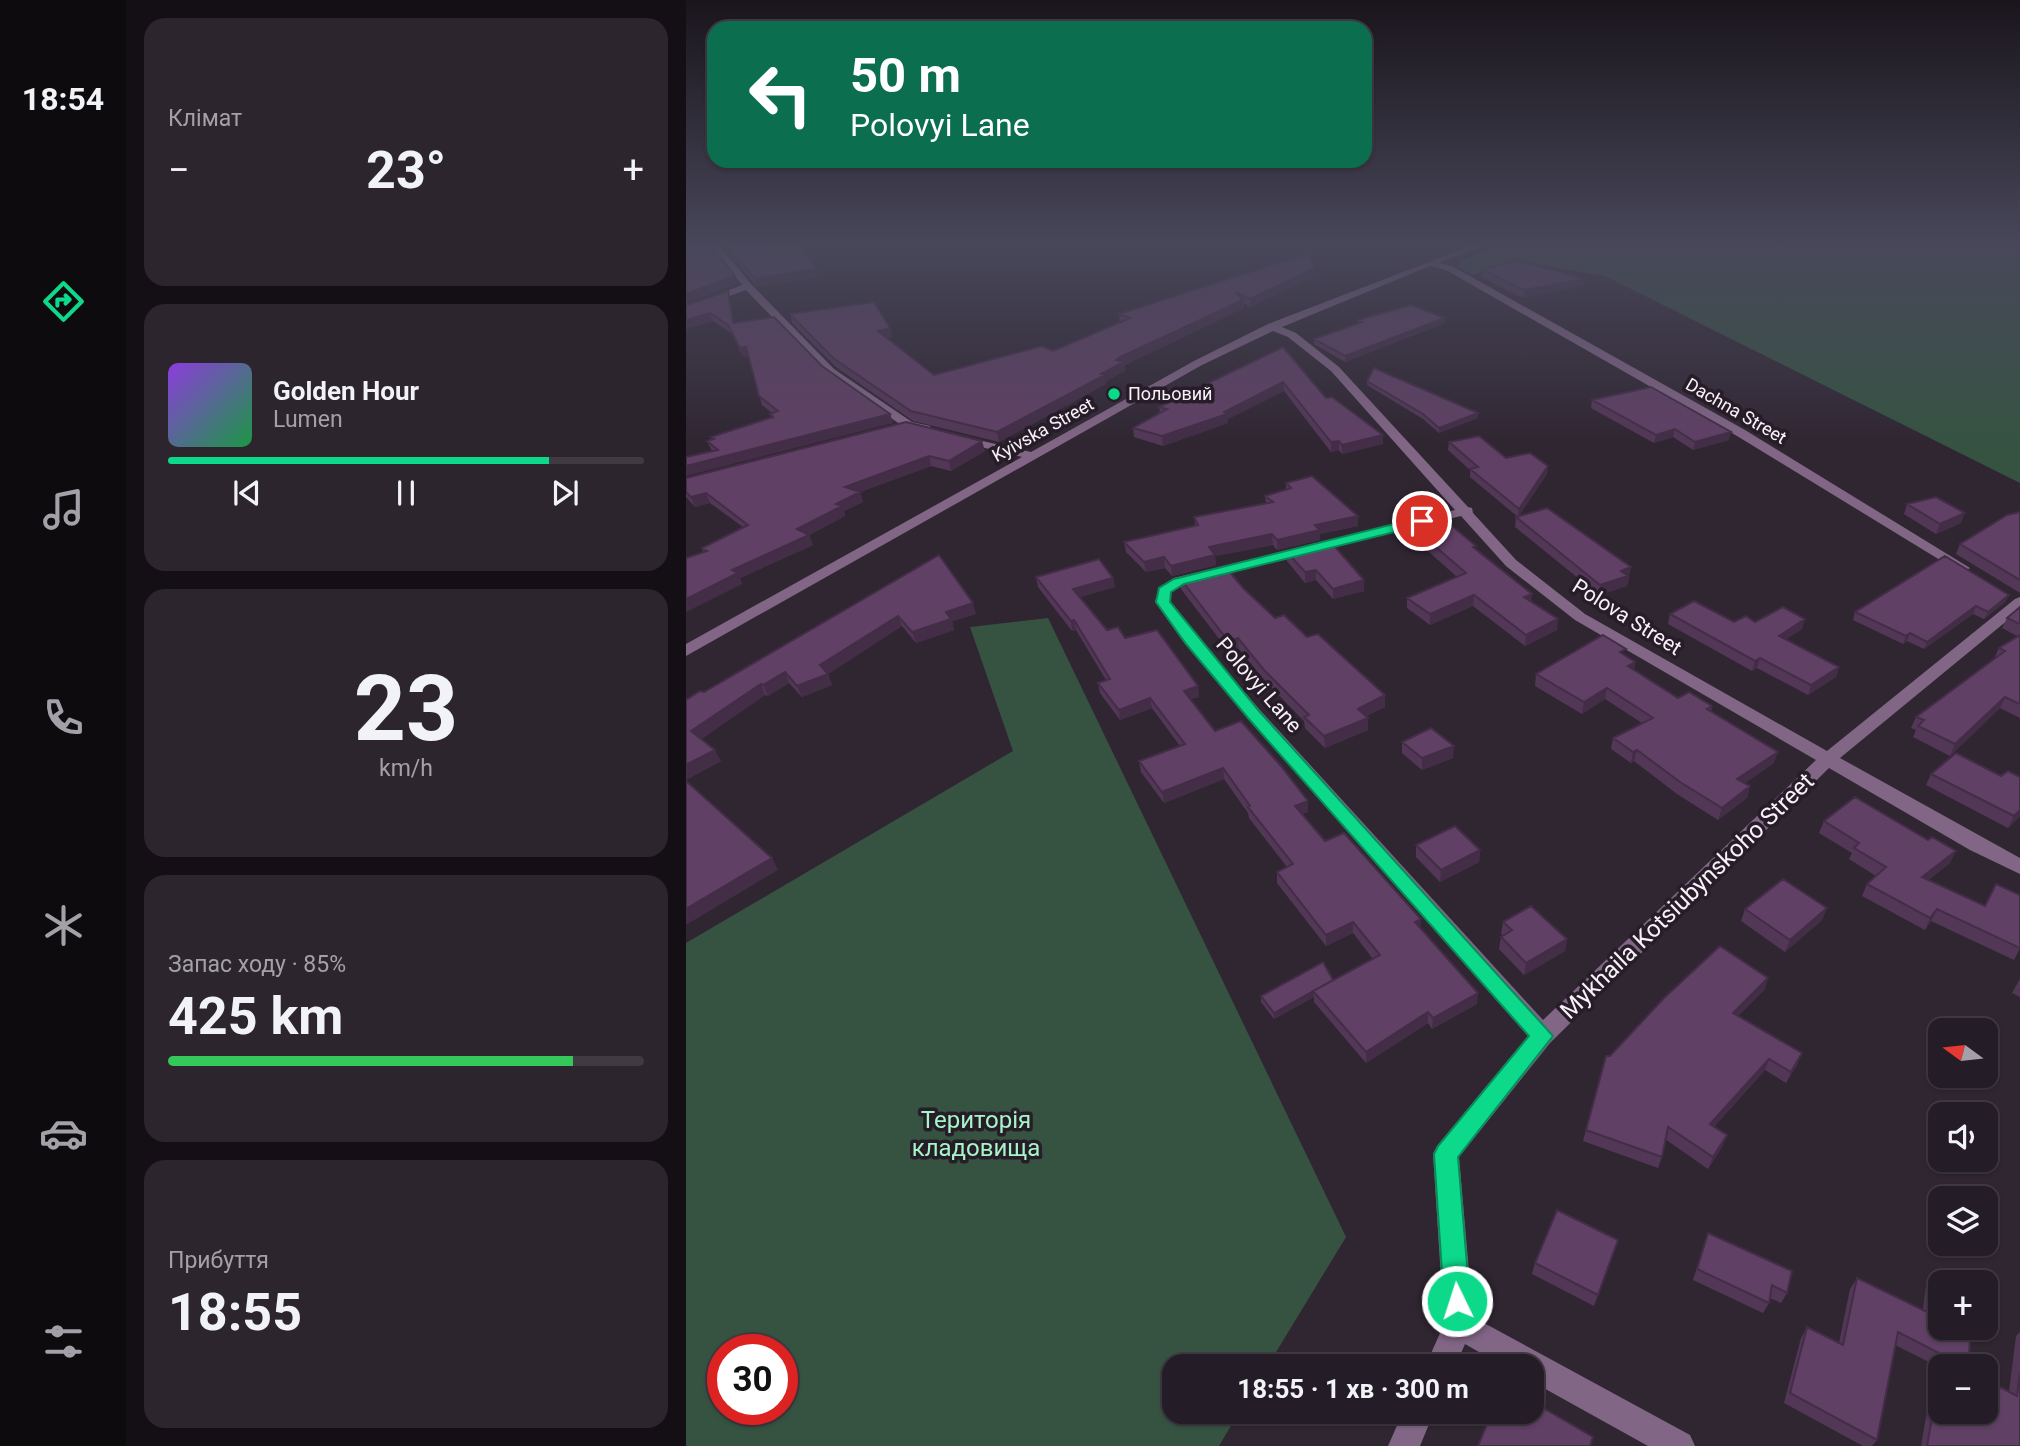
<!DOCTYPE html>
<html lang="uk">
<head>
<meta charset="utf-8">
<style>
	body { margin:0; font-family:Roboto,sans-serif; background:#2c252e; color:#f1f3f6; height:100vh; display:flex; flex-direction:column; font-size:26px; white-space:nowrap }
	* { box-sizing:border-box; margin:0 }
	p { font-size:23px; color:#a3a1a7 }
	.icon { flex:none; width:38px; height:38px; fill:none; stroke:currentColor; stroke-width:2; stroke-linecap:round; stroke-linejoin:round }
	.map { position:relative; flex:1; overflow:hidden }
	.details { display:flex; flex-direction:column; gap:18px; padding:18px; background:#140f15; width:560px }
	.details>* { flex:none }
	.guide { position:absolute; left:21px; top:21px; width:665px; height:147px; border-radius:21px; box-shadow:0 2px 5px #0004,0 0 0 2px #413a43; background:#0b6e4f; color:#fff; overflow:hidden }
	.needle { width:46px; rotate:285deg }
	.fabs { position:absolute; left:1242px; top:1018px; display:grid; gap:14px }
	.fabs a { display:grid; place-items:center; width:70px; height:70px; border-radius:14px; background:#241c26; box-shadow:0 2px 5px #0004,0 0 0 2px #413a43; font-size:35px }
	.speed { position:absolute; left:21px; top:1334px; display:flex; gap:14px; font-size:35px; font-weight:700; text-align:center }
	.speed>* { display:grid; place-content:center; width:91px; height:91px; border-radius:50%; background:#241c26; box-shadow:0 2px 5px #0004,0 0 0 2px #413a43; line-height:1 }
	.speed .limit { border:10px solid #d22; background:#fff; color:#111 }
	.pin { position:absolute; display:grid; place-items:center; width:60px; height:60px; color:#fff; margin:-30px; border:4px solid #fff; border-radius:50%; box-shadow:0 2px 7px #0007 }
	.me { position:absolute; width:77px; margin:-38px; rotate:356deg; stroke-linejoin:round; filter:drop-shadow(0 0 5px #0008) }
	.turn { display:flex; align-items:center; gap:24px; height:147px; padding:0 28px; font-size:32px }
	.turn .icon { width:91px; height:91px; stroke-width:2.5 }
	.turn b { display:block; font-size:49px; line-height:60px }
	.big { font-size:52px; font-weight:700; line-height:1.1 }
	.details .card { flex:1; display:flex; flex-direction:column; justify-content:center; gap:10px; min-width:0; padding:0 24px; border-radius:21px; background:#2c252e }
	.details .dial { align-items:center; gap:0 }
	.dial b { font-size:91px; line-height:1 }
	.song { display:flex; align-items:center; gap:21px }
	.cover { width:84px; height:84px; border-radius:10px; background:linear-gradient(135deg,hsl(270 70% 55%),hsl(140 70% 35%)) }
	.played { height:7px; border-radius:4px; background:linear-gradient(90deg,#0cd98a 80%,#413a43 80%) }
	.keys { display:flex; justify-content:space-around; direction:ltr }
	.heat { display:flex; justify-content:space-between; align-items:center; font-size:38px; direction:ltr }
	.charge { height:10px; border-radius:5px; background:linear-gradient(90deg,#34c759 85%,#413a43 0) }
	.trip { position:absolute; left:476px; top:1354px; width:382px; height:70px; border-radius:21px; background:#241c26; box-shadow:0 2px 5px #0004,0 0 0 2px #413a43; font-weight:700; line-height:70px; text-align:center }
	main { display:flex; flex:1; min-height:0 }
	.dock { display:flex; flex-direction:column; width:126px; justify-content:space-around; align-items:center; background:#0e0b0f; color:#a3a1a7 }
	.dock .icon { width:49px; height:49px }
	.dock .current { color:#0cd98a }
	.dock b { font-size:32px; color:#f1f3f6 }
	.map>svg:first-child { display:block }
	.green { fill:#365342; fill-rule:evenodd }
	.lines { fill:none; stroke-linecap:round; stroke-linejoin:round }
	.minor { fill:#826686; fill-rule:evenodd }
	.wall { fill:#533757 }
	.shaded-wall { fill:#432d47 }
	.building { fill:#604065; stroke:#432d47; stroke-width:2 }
	.route { fill:#0cd98a; stroke:#088d5a; stroke-width:2 }
	.poi-dot { fill:#0cd98a; stroke:#261d28; stroke-width:2.5 }
	.labels { text-anchor:middle; stroke-width:7; stroke-linejoin:round; paint-order:stroke }
	.far-poi-label { font-size:18px; fill:#f8f1f9; stroke:#261d28; text-anchor:start }
	.far-street-label { font-size:18px; fill:#f8f1f9; stroke:#261d28 }
	.street-label { font-size:21px; fill:#f8f1f9; stroke:#261d28 }
	.near-street-label { font-size:24px; fill:#f8f1f9; stroke:#261d28 }
	.near-park-label { font-size:24px; fill:#a5f5c7; stroke:#261d28 }
</style>
</head>
<body>
<main>
<nav class="dock">
<b>18:54</b>
<svg class="icon current" aria-label="directions" viewBox="0 0 24 24"><path d="M12 3l9 9-9 9-9-9zM9 14v-3h6M13 9l2 2-2 2"/></svg>
<svg class="icon" aria-label="music" viewBox="0 0 24 24"><path d="M9 18V5l10-2v13"/><circle cx="6" cy="18" r="3"/><circle cx="16" cy="16" r="3"/></svg>
<svg class="icon" aria-label="phone" viewBox="0 0 24 24"><path d="M5 4h4l2 5-3 2q2 4 5 5l2-3 5 2v4C11 20 4 13 5 4z"/></svg>
<svg class="icon" aria-label="climate" viewBox="0 0 24 24"><path d="M12 3v18M4 7l16 10M4 17L20 7"/></svg>
<svg class="icon" aria-label="car" viewBox="0 0 24 24"><path d="M5 17H2v-5l4-1 3-4h7l3 4 3 1v5h-3M9 17h6M6 11h13"/><circle cx="7" cy="17" r="2"/><circle cx="17" cy="17" r="2"/></svg>
<svg class="icon" aria-label="filters" viewBox="0 0 24 24"><path d="M4 7h16M4 17h16"/><circle cx="9" cy="7" r="2"/><circle cx="15" cy="17" r="2"/></svg>
</nav>
<section class="details">
<div class="card"><p>Клімат</p>
<div class="heat"><a>−</a><b class="big">23°</b><a>+</a></div>
</div>
<div class="card">
<div class="song"><i class="cover"></i><div><b>Golden Hour</b><p>Lumen</p></div></div>
<div class="played"></div>
<div class="keys"><svg class="icon" aria-label="previous" viewBox="0 0 24 24"><path d="M18 5L8 12l10 7zM5 5v14"/></svg><svg class="icon" aria-label="pause" viewBox="0 0 24 24"><path d="M8 5v14M16 5v14"/></svg><svg class="icon" aria-label="next" viewBox="0 0 24 24"><path d="M6 5l10 7-10 7zM19 5v14"/></svg></div>
</div>
<div class="card dial"><b>23</b><p>km/h</p></div>
<div class="card"><p>Запас ходу · 85%</p><b class="big">425 km</b><div class="charge"></div></div>
<div class="card"><p>Прибуття</p><b class="big">18:55</b></div>
</section>
<div class="map">
<svg width="1334" height="1446" viewBox="0 0 1334 1446">
	<rect width="100%" height="100%" fill="#302632"/>
	<path class="green" d="M818,243H1334V483L919,276L830,260L787,275L770,266L778,259Z
		M362,618L660,1237L581,1367H488V1412H553L533,1446H0V943L327,751L284,627ZM37,1349H96V1409H37Z"/>
	<g class="lines">
		<path class="minor" d="M23,243H31L65,284L148,369L226,422L244,426V432L218,427L140,373L60,290L0,312V306L56,285Z
			M792,243H804L753,263L766,266L1059,430L1284,568L1277,572L1272,571L1051,436L760,270L744,266L596,327L610,333L653,367L782,507L786,508L787,513L830,560L899,614L1141,751L1329,599L1334,597V610L1154,758L1334,858V874L1284,850L1143,768L864,1043L773,1157L787,1317L1004,1435L1009,1446H962L845,1381V1367H819L779,1344L769,1367H739L758,1324L747,1154L751,1146L842,1036L562,718L499,644L469,602L473,588L488,578L769,510L645,371L602,337L587,331L516,365L0,656V644L336,457L270,441V435L345,452L508,361L582,324ZM775,516L820,566L889,620L1130,760L857,1020L574,710L511,638L485,602V593L498,584Z
			M717,1412H748L734,1446H702Z"/>
	</g>
	<path class="wall" d="M34,243H113L133,277L71,287Z
		M629,268V276L564,307L558,303V308L439,365V371L420,381V384L313,442L227,421L150,367L106,323L104,314L204,328L206,337L200,338L248,375L367,351L434,323L433,314Z
		M797,270L898,286L837,298L797,278Z
		M42,291L44,299L48,323L136,366L204,414L207,423L26,451L21,441L26,440L25,437L85,418L84,414L86,413L76,405L63,356L57,357L45,333L27,321L0,329V305Z
		M759,318V323L659,362L628,344V339L672,324V320Z
		M597,347L640,398L697,444L656,454L653,450L645,452L598,391L542,419V423L477,446L448,437L447,428L474,413L473,407Z
		M681,381L792,413V418L753,433L737,419L681,385Z
		M906,400L1043,440L1007,450L987,437L968,443L905,408Z
		M763,442L820,458L861,474L832,517L943,578L941,586L913,595L829,527L830,517H832L784,477V470L762,450Z
		M299,451L265,471L245,466L174,492L177,502L158,511L159,516L123,535L127,545L54,578L56,584L17,552L16,548L57,527L24,503L9,507L0,497V478Z
		M600,483L672,526L634,534V540L591,550L587,545L529,556L530,565L486,576L479,568L460,572L440,552L438,542L509,526L508,517L580,503L579,496L600,489Z
		M1221,504L1275,523L1250,534L1218,514Z
		M1334,512V593L1270,554L1274,544Z
		M723,524L790,550L845,601L871,630L839,646L787,606L744,625L721,608V598L771,577L723,534Z
		M600,551L678,591L647,599L630,580L619,583L601,561Z
		M253,555L290,614L266,621L268,630L230,643L216,626L142,674L146,685L116,697L103,683L82,696L79,695L15,739L35,761L0,780L18,692Z
		M350,577L427,578L429,587L394,597L421,630L439,638L512,686L513,697L505,699L529,731L622,812L616,814L639,841L735,928L791,1004L746,1029L742,1023L680,1063L628,1002V997L588,1019L575,1002V996L647,981L687,959L667,933L640,946L591,883V872L601,867L563,818L562,813L538,779L478,803L455,772L453,761L494,746L466,708L434,720L414,693L412,683L420,680L390,630L386,631L352,587Z
		M494,578L557,588L589,618L699,707L680,716L682,730L639,748L619,728L618,721L579,681L553,649L544,653L495,589Z
		M1323,595L1319,602L1298,619L1287,614L1238,649L1221,641L1217,644L1167,620L1169,612Z
		M1334,607V718L1314,708L1264,756L1227,737L1230,730L1225,728L1230,717L1308,659L1313,648L1331,636L1316,628L1321,618Z
		M984,614L1048,622H1069L1116,629L1100,639L1153,667L1150,677L1122,695L1071,668L1066,671L982,624Z
		M939,655L949,662L948,670L992,698L1026,706L1025,712L1088,763L1059,783L1064,786L1061,798L1032,820L991,794L948,761L945,763L925,749L927,738L956,723L919,699L896,714L849,686L850,674Z
		M716,742L767,758L736,770L716,753Z
		M1245,774L1315,776L1334,816L1322,828L1240,785Z
		M1138,821L1264,863L1242,880L1334,948L1328,960L1245,921L1239,930L1176,896L1181,884L1190,876L1163,859L1166,853L1133,833Z
		M730,845L794,850L793,862L754,882L730,857Z
		M1141,908L1136,920L1099,952L1055,921L1059,909Z
		M817,922L881,939L879,951L838,975L813,949L815,937L817,935L815,934Z
		M1082,978L1078,990L1052,1016L1116,1053L1111,1065L1100,1083L1079,1070L1028,1127L1041,1135L1036,1147L1022,1169L979,1139L976,1157L972,1168L897,1141L920,1056H924Z
		M1334,979V997L1326,993Z
		M1022,1233L1101,1293L1095,1303L1084,1298L1083,1303L1077,1313L1007,1280Z
		M932,1240L908,1306L846,1274L849,1263Z
		M1247,1274L1285,1328L1255,1367L1323,1392L1330,1336L1334,1332V1446H1235L1249,1365L1209,1345L1191,1440L1186,1446H1177L1098,1403L1115,1338L1121,1327L1153,1343L1164,1289L1171,1278L1237,1310L1240,1285Z"/>
	<path class="shaded-wall" d="M629,268V276L564,307V299Z
		M131,269L133,277L71,287L69,279Z
		M49,276L52,284L0,303V294Z
		M899,279L898,286L837,298L838,290Z
		M557,300L558,308L439,365V371L420,381V384L313,442L311,432L415,374L434,357Z
		M24,313L27,321L0,329V320Z
		M759,318V323L659,362V356Z
		M204,328L206,337L194,340L192,331Z
		M60,347L63,356L57,357L54,348Z
		M597,382L598,391L542,419V423L477,446L476,436L538,412Z
		M792,413V418L753,433V428Z
		M204,414L207,423L0,476V466Z
		M989,429L987,437L968,443L970,435Z
		M1045,432L1043,440L1007,450L1009,442Z
		M697,435V444L656,454V445Z
		M296,441L299,451L265,471L263,461Z
		M653,441V450L645,452V442Z
		M243,456L245,466L174,492L177,502L158,511L159,516L120,537L123,535L127,545L54,578L56,584L0,612V599L150,504L159,487Z
		M862,466L861,474L832,517L833,509Z
		M20,493L24,503L9,507L5,497Z
		M1279,513L1275,523L1250,534L1254,524Z
		M672,516V526L634,534V540L591,550V540L629,525Z
		M586,534L587,545L529,556L530,565L486,576L485,566L523,547Z
		M478,557L479,568L460,572L458,562Z
		M945,567L941,586L913,595L914,585L935,571Z
		M630,570V580L619,583V572Z
		M427,578L429,587L389,598L387,589Z
		M678,580V591L647,599V589Z
		M846,594L845,605L838,597Z
		M788,595L787,606L744,625V614Z
		M1323,595L1319,602L1298,619L1302,612Z
		M287,603L290,614L266,621L268,630L230,643L226,632L260,612Z
		M1290,606L1287,614L1238,649L1241,642Z
		M212,616L216,626L142,674L146,685L116,697L111,686L134,665Z
		M872,619L871,630L839,646L840,635Z
		M1119,619L1116,629L1090,646L1093,636Z
		M388,620L390,630L386,631L385,621Z
		M1224,633L1221,641L1217,644L1220,636Z
		M552,638L553,649L544,653L543,642Z
		M1074,658L1071,668L1066,671L1069,661Z
		M949,662L947,673L942,666Z
		M1153,667L1150,677L1122,695L1125,685Z
		M99,672L103,683L82,696L77,685Z
		M75,684L79,695L10,743L5,731Z
		M512,686L513,697L499,701L498,691Z
		M921,688L919,699L896,714L898,702Z
		M699,695V707L672,720V709Z
		M1319,697L1314,708L1264,756L1269,744Z
		M464,698L466,708L434,720L433,710Z
		M682,718V730L639,748L638,736Z
		M768,746L767,758L736,770V758Z
		M29,750L35,761L0,780V765Z
		M951,750L948,761L945,763L947,752Z
		M1092,752L1088,763L1048,790L1051,779Z
		M537,768L538,779L478,803L476,792Z
		M1064,786L1061,798L1032,820L1036,808Z
		M622,801V812L610,817L609,806Z
		M1334,810V816L1322,828L1328,816Z
		M794,850L793,862L754,882L755,870Z
		M1270,851L1264,863L1231,889L1236,877Z
		M86,858L92,870L0,925V909Z
		M1141,908L1136,920L1099,952L1104,940Z
		M1251,909L1245,921L1239,930L1244,918Z
		M735,919L734,930L729,922Z
		M667,922V933L640,946V935Z
		M881,939L879,951L838,975L840,963Z
		M1082,978L1078,990L1043,1025L1047,1013Z
		M647,980L627,991L628,997L588,1019V1013Z
		M792,993L791,1004L746,1029L747,1018Z
		M742,1012V1023L680,1063V1052Z
		M1116,1053L1111,1065L1100,1083L1105,1072Z
		M1083,1059L1079,1070L1020,1136L1024,1124Z
		M1041,1135L1036,1147L1022,1169L1027,1157Z"/>
	<path class="building" d="M0,243H23L49,276L0,294Z
		M38,243H113L131,269L69,279Z
		M623,253L629,268L564,299L550,292L557,300L434,357L430,360L438,362L415,374L419,375L311,432L225,411L147,358L104,314L188,302L204,328L192,331L248,375L356,346L367,351L444,318L433,314Z
		M831,260L899,279L838,290L797,270Z
		M42,291L47,323L88,317L136,366L204,414L0,466V457L32,450L21,441L28,439L25,437L87,417L84,414L92,411L73,396L60,347L54,348L42,325L24,313L0,320V305Z
		M725,305L759,318L659,356L628,339L676,322L672,320Z
		M597,347L640,398L646,397L697,435L656,445L653,441L645,442L597,382L538,412L541,414L476,436L447,428L481,409L473,407Z
		M688,368L792,413L753,428L737,414L681,381Z
		M965,387L1045,432L1009,442L989,429L970,435L906,400Z
		M220,422L296,441L263,461L243,456L159,487L174,492L150,504L156,506L111,529L123,535L46,570L52,573L0,599V558L21,551L16,548L62,525L20,493L5,497L0,492V478Z
		M793,436L820,458L844,453L862,466L833,509L784,469L792,467L763,442Z
		M626,476L672,516L629,525L634,530L591,540L586,534L523,547L529,555L485,566L478,557L458,562L438,542L512,525L508,517L587,502L579,496L605,488L600,483Z
		M1250,497L1279,513L1254,524L1221,504Z
		M861,508L945,567L935,571L942,576L914,585L830,517Z
		M1334,512V580L1274,544L1321,515Z
		M754,516L790,546L787,547L846,594L838,597L872,619L840,635L788,595L744,614L721,598L780,573L723,524Z
		M644,541L678,580L647,589L630,570L619,572L600,551Z
		M253,555L287,603L260,612L265,619L226,632L212,616L134,665L142,674L111,686L99,672L77,685L75,684L5,731L29,750L0,765V700L14,691L18,692Z
		M1259,556L1323,595L1302,612L1290,606L1241,642L1224,633L1220,636L1169,612Z
		M413,559L427,578L387,589L421,630L432,627L439,638L471,630L512,686L498,691L529,731L555,721L595,766L622,801L609,806L639,841L658,833L735,919L729,922L792,993L747,1018L742,1012L680,1052L627,991L694,955L667,922L640,935L591,872L607,864L562,807L564,806L537,768L476,792L453,761L499,744L464,698L433,710L412,683L424,679L388,620L385,621L350,577Z
		M539,566L557,588L589,618L598,615L621,637L632,634L699,695L672,709L682,718L638,736L618,717L623,715L578,670L552,638L543,642L494,578Z
		M1008,601L1048,622L1060,616L1069,622L1097,607L1119,619L1093,636L1153,667L1125,685L1074,658L1069,661L984,614Z
		M1334,607V624L1321,618Z
		M917,635L940,649L934,652L949,662L942,666L992,698L1003,692L1026,706L1021,709L1092,752L1051,779L1064,786L1036,808L994,782L951,750L947,752L927,738L967,718L921,688L898,702L850,674Z
		M1334,635V704L1319,697L1269,744L1232,726L1238,720L1230,717L1319,651L1313,648Z
		M745,728L768,746L736,758L716,742Z
		M1270,753L1315,776L1322,771L1334,777V810L1328,816L1245,774Z
		M0,781L86,858L0,909Z
		M1169,797L1242,840L1246,837L1270,851L1236,877L1299,906L1310,884L1334,895V948L1251,909L1244,918L1181,884L1200,867L1168,848L1173,843L1138,821Z
		M769,826L794,850L755,870L730,845Z
		M1097,879L1141,908L1104,940L1059,909Z
		M845,906L881,939L840,963L815,937L826,930L817,922Z
		M1034,946L1082,978L1047,1013L1116,1053L1105,1072L1083,1059L1024,1124L1041,1135L1027,1157L982,1127L976,1157L900,1130L920,1056H924L978,998Z
		M637,962L647,980L588,1013L575,996Z
		M871,1210L932,1240L912,1295L849,1263Z
		M1022,1233L1106,1271L1101,1293L1086,1285L1083,1303L1011,1269Z
		M1247,1274L1269,1283H1255V1328H1285L1282,1367H1255L1257,1355L1212,1332L1191,1440L1104,1393L1121,1327L1157,1345L1171,1278L1243,1313Z
		M1255,1367V1412H1300V1380L1331,1396L1334,1372V1446H1241Z
		M845,1401L907,1437L904,1446H792L806,1412H845Z"/>
	<linearGradient id="sky" x2="0" y2="1"><stop stop-color="#1a151c"/><stop offset="0.55" stop-color="#48475a"/><stop offset="1" stop-color="#48475a" stop-opacity="0"/></linearGradient>
	<rect width="1334" height="445" fill="url(#sky)"/>
	<path class="route" d="M736,517L741,519V524L498,584L485,592L484,602L573,711L867,1036L772,1157L784,1301L780,1310L771,1314L762,1310L758,1301L748,1154L752,1146L843,1036L562,718L500,644L470,602L473,588L488,579Z"/>
	<circle class="poi-dot" cx="428" cy="394" r="7"/>
	<g class="labels">
		<g class="far-poi-label">
			<text x="442" y="400">Польовий</text>
		</g>
		<g class="far-street-label">
			<text transform="translate(1050 411) rotate(30)" y="6">Dachna Street</text>
			<text transform="translate(357 430) rotate(-29)" y="6">Kyivska Street</text>
		</g>
		<g class="street-label">
			<text transform="translate(941 617) rotate(32)" y="7">Polova Street</text>
			<text transform="translate(573 685) rotate(49)" y="7">Polovyi Lane</text>
		</g>
		<g class="near-street-label">
			<text transform="translate(1001 896) rotate(-44)" y="8">Mykhaila Kotsiubynskoho Street</text>
		</g>
		<g class="near-park-label">
			<text x="290" y="1128">Територія<tspan x="290" dy="28">кладовища</tspan></text>
		</g>
	</g>
</svg>
<div class="fabs">
<a><svg class="needle" viewBox="-14 -14 28 28"><path d="M0-13l5 13h-10z" fill="#e53935"/><path d="M0 13l5-13h-10z" fill="#a3a1a7"/></svg></a>
<a><svg class="icon" aria-label="sound" viewBox="0 0 24 24"><path d="M4 9h4l5-4v14l-5-4H4zM17 9q2 3 0 6"/></svg></a>
<a><svg class="icon" aria-label="layers" viewBox="0 0 24 24"><path d="M12 4l9 5-9 5-9-5zM3 14l9 5 9-5"/></svg></a>
<a>+</a>
<a>−</a>
</div>
<div class="speed"><div class="limit">30</div></div>
<div class="pin" style="left:736px;top:521px;background:#d93025"><svg class="icon" aria-label="arrive" viewBox="0 0 24 24"><path d="M6 21V4h12l-3 4 3 4H6"/></svg></div>
<svg class="me" style="left:771px;top:1301px" viewBox="-20 -20 40 40"><circle r="17" fill="#0cd98a" stroke="#fff" stroke-width="3"/><path d="M0-11L8 9 0 5-8 9z" fill="#fff"/></svg>
<div class="trip">18:55 · 1 хв · 300 m</div>
<div class="guide">
<div class="turn"><svg class="icon" aria-label="left" viewBox="0 0 24 24"><path d="M17 20v-9H6M10 6l-5 5 5 5"/></svg><div><b>50 m</b>Polovyi Lane</div></div>
</div>
</div>
</main>
</body>
</html>
